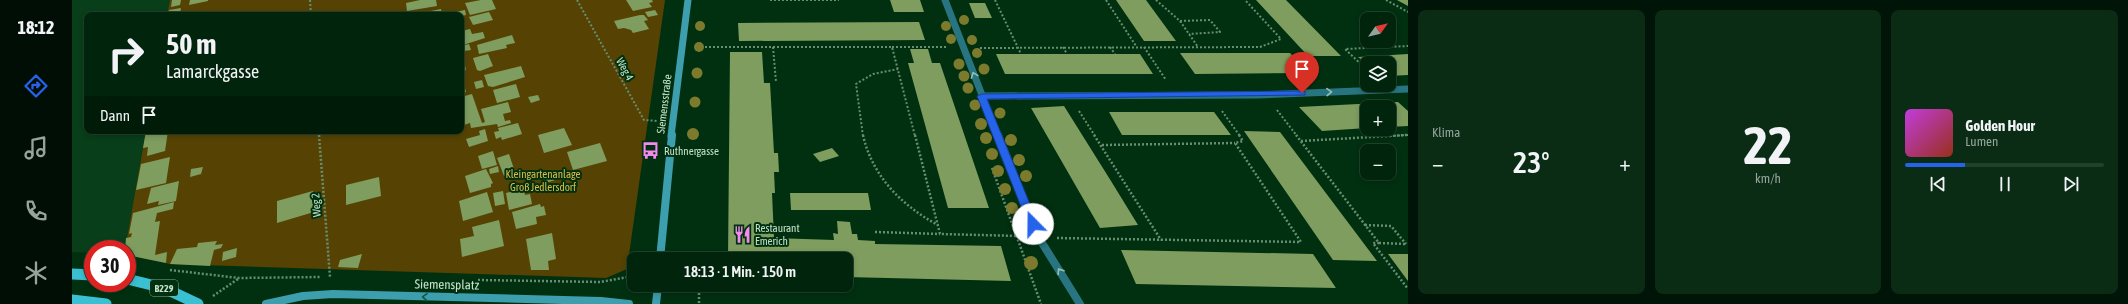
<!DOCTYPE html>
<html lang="de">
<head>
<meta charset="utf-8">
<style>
	body { margin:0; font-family:"Asap Condensed",sans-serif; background:#0a2c15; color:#f1f3f6; height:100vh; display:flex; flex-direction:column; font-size:15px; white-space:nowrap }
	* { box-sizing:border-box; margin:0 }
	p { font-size:13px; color:#95a49d }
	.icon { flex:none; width:22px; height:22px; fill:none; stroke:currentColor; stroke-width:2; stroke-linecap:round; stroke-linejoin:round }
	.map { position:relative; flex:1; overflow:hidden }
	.details { display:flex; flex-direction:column; gap:10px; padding:10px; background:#001407; width:720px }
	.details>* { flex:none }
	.guide { position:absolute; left:12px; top:12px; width:380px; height:122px; border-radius:8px; box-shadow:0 2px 6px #0003,0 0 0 1px #22412d; background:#00240c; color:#f1f3f6; overflow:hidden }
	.needle { width:26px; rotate:56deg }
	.buttons { position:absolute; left:1288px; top:12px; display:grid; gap:8px }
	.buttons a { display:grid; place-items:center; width:36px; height:36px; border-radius:8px; background:#00240c; box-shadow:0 2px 6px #0003,0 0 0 1px #22412d; font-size:20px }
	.speed { position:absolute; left:12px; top:240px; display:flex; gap:8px; font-size:20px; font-weight:700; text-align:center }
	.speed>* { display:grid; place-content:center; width:52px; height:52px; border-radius:50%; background:#00240c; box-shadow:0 2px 6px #0003,0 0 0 1px #22412d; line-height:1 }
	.speed .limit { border:6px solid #d22; background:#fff; color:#111 }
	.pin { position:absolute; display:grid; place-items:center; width:34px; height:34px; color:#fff; margin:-41px -17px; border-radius:50% 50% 50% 0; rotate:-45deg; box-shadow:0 0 4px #0007 }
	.pin .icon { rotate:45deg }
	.me { position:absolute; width:44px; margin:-22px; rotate:338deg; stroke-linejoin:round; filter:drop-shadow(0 0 3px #0008) }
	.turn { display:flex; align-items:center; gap:14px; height:84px; padding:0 16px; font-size:18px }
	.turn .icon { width:52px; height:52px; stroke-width:2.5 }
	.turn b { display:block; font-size:28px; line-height:34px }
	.then { display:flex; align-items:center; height:38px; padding:0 16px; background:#0003; gap:8px; font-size:15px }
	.big { font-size:30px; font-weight:600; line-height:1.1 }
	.details .tile { flex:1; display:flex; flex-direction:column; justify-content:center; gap:6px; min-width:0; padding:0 14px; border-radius:8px; background:#0a2c15 }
	.details .dial { align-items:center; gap:0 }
	.dial b { font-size:52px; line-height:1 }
	.song { display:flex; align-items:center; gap:12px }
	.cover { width:48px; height:48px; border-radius:6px; background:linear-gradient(135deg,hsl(290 70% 55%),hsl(10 70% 35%)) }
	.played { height:4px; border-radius:2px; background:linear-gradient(90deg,#2563eb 30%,#22412d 30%) }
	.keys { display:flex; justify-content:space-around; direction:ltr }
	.heat { display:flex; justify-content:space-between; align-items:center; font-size:22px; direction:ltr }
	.details .tiles { flex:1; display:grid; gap:10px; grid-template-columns:repeat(3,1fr) }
	.trip { position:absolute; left:555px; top:252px; width:226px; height:40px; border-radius:8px; background:#00240c; box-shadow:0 2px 6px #0003,0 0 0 1px #22412d; font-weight:600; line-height:40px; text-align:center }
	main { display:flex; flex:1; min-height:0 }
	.dock { display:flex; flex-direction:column; width:72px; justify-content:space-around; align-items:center; background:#000e05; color:#95a49d }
	.dock .icon { width:28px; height:28px }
	.dock .active { color:#2563eb }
	.dock b { font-size:18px; color:#f1f3f6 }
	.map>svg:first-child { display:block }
	.built { fill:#083e19 }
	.green { fill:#564303 }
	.building { fill:#7e9d5e }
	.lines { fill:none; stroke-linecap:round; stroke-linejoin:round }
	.path-far1 { stroke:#678e71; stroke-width:2; stroke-dasharray:2 2; stroke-linecap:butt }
	.path { stroke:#678e71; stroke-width:2.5; stroke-dasharray:2 2; stroke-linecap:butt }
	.street-far1 { stroke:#287581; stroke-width:7 }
	.street { stroke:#287581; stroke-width:8 }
	.secondary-far1 { stroke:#3d9ead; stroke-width:7 }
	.secondary { stroke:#3d9ead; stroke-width:8 }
	.primary { stroke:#3ac0d3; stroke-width:11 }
	.tree { fill:#7c7b2d }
	.oneway { stroke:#95c1b3 }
	.oneway2 { stroke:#155647 }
	.route { fill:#2563eb; stroke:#184099 }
	.labels { text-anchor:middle; stroke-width:4; stroke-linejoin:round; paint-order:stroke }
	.shield { fill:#003010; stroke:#89ad92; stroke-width:1 }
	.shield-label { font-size:10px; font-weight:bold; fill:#c4e2c9 }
	.street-label { font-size:11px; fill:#c4e2c9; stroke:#003010 }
	.poi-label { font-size:11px; fill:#c4e2c9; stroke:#003010; text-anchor:start }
	.park-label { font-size:11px; fill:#e1b945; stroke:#003010 }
	.near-street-label { font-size:13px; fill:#c4e2c9; stroke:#003010 }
</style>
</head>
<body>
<main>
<nav class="dock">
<b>18:12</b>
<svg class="icon active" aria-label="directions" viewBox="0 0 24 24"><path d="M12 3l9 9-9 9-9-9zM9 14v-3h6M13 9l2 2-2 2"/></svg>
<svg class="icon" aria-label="music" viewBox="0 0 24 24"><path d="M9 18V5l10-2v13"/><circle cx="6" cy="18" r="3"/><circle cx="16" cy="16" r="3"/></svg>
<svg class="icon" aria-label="phone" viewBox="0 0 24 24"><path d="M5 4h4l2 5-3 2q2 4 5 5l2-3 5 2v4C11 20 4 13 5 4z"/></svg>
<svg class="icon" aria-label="climate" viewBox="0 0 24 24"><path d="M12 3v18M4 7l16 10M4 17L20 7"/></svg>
</nav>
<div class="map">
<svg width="1336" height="304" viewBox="0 0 1336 304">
	<rect width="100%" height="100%" fill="#003010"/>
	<path class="built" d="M0,0H98L95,15H15V131H74L53,249H21V253L0,252Z"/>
	<path class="green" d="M98,0H593L555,269L534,278L98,264L55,255V249H53L74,131H389V15H95Z"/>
	<path class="building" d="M100,0H109L108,5L99,7Z
		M118,0H136V1L117,5Z
		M348,0H364L365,6L335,11L334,3Z
		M409,0H420L424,9L398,15L393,3Z
		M554,0H580L581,2L577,3L580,7L561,11Z
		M818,0H848L852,12H822Z
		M1044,0H1074L1104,41H1072Z
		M1184,0H1214L1269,56H1236Z
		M1325,0H1336V6Z
		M897,3H913L920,18H903Z
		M109,8L108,14L117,12V15H97V10Z
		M369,9L370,15H349L348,13Z
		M393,10L394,15L389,16L379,15L378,13Z
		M583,10L586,15L576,17L573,12Z
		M417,12L421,20L401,25L397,17Z
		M568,15H572L576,20L572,21L577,29L561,33L559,30L552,28L546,29L542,21Z
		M847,22L853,40L667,41L666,23Z
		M398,29L400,34L411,32L413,38L391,45L389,31Z
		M440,35L443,43L434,45L435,48L407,54L405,45Z
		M397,44L399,50L392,51L389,48L392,58L389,59V46Z
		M838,49H856L860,63H868L917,208H876L836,63H842Z
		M658,52H690L692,83H698L702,153H706L707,172H702L703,193H700L702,238L762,240L761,233L766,234L765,221L778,222L780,234H785L786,240L803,241V244L929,246L939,281L774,277V259H656Z
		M1108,53H1218L1237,73L1123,74Z
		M416,54L421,66L408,71L405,70L401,58Z
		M924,54H1068L1081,74H933Z
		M1336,54V75L1317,76V63L1295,64L1286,57Z
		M392,61L394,70L389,71V62Z
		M449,66L453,77L421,87L416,86L412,75Z
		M389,80H391L394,92L389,93Z
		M410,80L412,87L404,89L402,82Z
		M444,84L448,97L425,103L421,90Z
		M400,94L410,123L413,122L409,109L436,102L439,112L431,114L433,121L438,120L439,123L426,127L425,124L399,128L398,123L392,125L389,114L401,111L389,114V97Z
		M466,95L468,100L459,103L456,97Z
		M1326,102L1336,111V126L1317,127V107H1295V128L1250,131L1227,107Z
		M992,106L1039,181L1066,225L1028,228L959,108Z
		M1037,112H1142L1159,135H1050Z
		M446,123L450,134L430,140L429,137L424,139L422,132L427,131L426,128Z
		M492,128L500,145L472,153L466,135Z
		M413,129L416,141L397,147L394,139L408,135L407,131Z
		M74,131H84V134L96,131L93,151L75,156L76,147L71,148Z
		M1172,131L1208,132L1305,261L1261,260Z
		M528,143L535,161L501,170L495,152Z
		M760,148L767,156L748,162L741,154Z
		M421,151L425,165L410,169L406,156Z
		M437,154L443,172L432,176L425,158Z
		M98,157L94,183L64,190L69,164Z
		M426,166L427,172L418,174L417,169Z
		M131,167L129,174L118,177L119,169Z
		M414,169L421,183L419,184V187L398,193L393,176Z
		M481,176L483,180L474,183L472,179Z
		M307,177L309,196L274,205V185Z
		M107,181L104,201L86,205L87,201L75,204L79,188Z
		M452,189L453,195L458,194L460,204L437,210L434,193Z
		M241,191L242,212L205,223V201Z
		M431,191L433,204L423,206L421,193Z
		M415,192L421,212L391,221L387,201Z
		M718,193H796L799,210H719Z
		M102,202L101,209L85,213L83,222L88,221L83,255L95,252L94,263L55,255V249H53L54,238L59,237L60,233L57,234L61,213Z
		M468,204L469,207L472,206L474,215L464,217L465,224L444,229L440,212Z
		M427,220L432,246L390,257L388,239L402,236L400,227Z
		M480,233L484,259L476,261L477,270H459L454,239Z
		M145,241L143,245L151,244L149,248L142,250L138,266L98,264L105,249L125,247L126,243Z
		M165,248L164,257L150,261L151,252Z
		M1049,250L1241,254L1264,288L1064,284Z
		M290,254L286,268L266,267L268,260Z
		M1316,254H1336V281Z"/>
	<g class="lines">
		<path class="path-far1" d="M238,0L239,15
			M505,0L572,120L586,121
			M698,0H767
			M923,0L949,54
			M1034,0L1064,46
			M1084,0L1108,21L1126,47
			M1314,0L1336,12
			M1108,21L1138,20L1148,32L1117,34
			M625,47H820L843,136
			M701,47L704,82
			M820,47H875
			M991,47L995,54
			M1038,47L1043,54
			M1072,47L1094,80
			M908,48L1188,47L1209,39L1173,0
			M1295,70L1273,49L1336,46
			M1205,110L1225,136
			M1007,111L1023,136
			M1150,111L1168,136
			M247,131V136
			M791,136L784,84L801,74L826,69
			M1318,136L1336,135"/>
		<path class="path" d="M247,135L258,277
			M791,135C800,176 830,206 866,225
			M843,135L868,234L948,236
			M1022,135L1089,240
			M1167,135L1171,141L1163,143L1229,242
			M1224,135L1307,243H1301L1336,289
			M1229,141L1335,135
			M1030,145L1163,143
			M920,168L969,304
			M1293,225L1319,226L1334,244
			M803,232L868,234
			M985,238L1229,242
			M1307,243L1334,244
			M98,270L167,278L249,277
			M406,280L528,282L562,276
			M627,285V304
			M141,296L166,279"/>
		<path class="street-far1" d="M873,0L926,136
			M910,96L1186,95L1336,89"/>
		<path class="street" d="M926,135L967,238L1008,304"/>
		<path class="secondary-far1" d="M599,136L616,0"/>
		<path class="secondary" d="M588,259L600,135
			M194,304L231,296L261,294L529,301L557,304
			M584,304L586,285"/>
		<path class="primary" d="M0,274L21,275
			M55,279L92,288L126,304
			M0,300L34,304"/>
	</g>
	<g class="tree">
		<circle cx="892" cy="20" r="5"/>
		<circle cx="628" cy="26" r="5"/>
		<circle cx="874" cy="26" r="5"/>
		<circle cx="879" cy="39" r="5"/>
		<circle cx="900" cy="40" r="5"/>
		<circle cx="627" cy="47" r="5"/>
		<circle cx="905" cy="53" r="5"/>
		<circle cx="887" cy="64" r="5.5"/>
		<circle cx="912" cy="69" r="5.5"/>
		<circle cx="625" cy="73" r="5.5"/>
		<circle cx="892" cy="76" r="5.5"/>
		<circle cx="896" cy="88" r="5.5"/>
		<circle cx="623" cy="102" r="5.5"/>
		<circle cx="903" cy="105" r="5.5"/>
		<circle cx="928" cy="113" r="5.5"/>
		<circle cx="909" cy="124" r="6"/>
		<circle cx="621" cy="134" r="6"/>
		<circle cx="914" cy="138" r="6"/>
		<circle cx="939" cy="140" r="6"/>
		<circle cx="920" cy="154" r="6"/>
		<circle cx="947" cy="160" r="6"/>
		<circle cx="926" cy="171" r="6"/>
		<circle cx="954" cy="176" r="6"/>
		<circle cx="933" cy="189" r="6"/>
		<circle cx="940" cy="208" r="6"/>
		<circle cx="959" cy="263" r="7"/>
	</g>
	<defs><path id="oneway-chevron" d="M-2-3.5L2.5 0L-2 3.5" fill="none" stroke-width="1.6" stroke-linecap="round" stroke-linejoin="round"/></defs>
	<g class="oneway">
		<use href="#oneway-chevron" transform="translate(902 75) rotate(-110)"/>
		<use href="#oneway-chevron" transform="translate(1257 92) rotate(-2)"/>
		<use href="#oneway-chevron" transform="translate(988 271) rotate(-122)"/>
	</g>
	<use class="oneway2" href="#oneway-chevron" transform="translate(353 297) rotate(-179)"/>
	<path class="route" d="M1230,91H1233V95L915,99L966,224L961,228L956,224L905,96L910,94Z"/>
	<defs>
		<symbol id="bus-bare" viewBox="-9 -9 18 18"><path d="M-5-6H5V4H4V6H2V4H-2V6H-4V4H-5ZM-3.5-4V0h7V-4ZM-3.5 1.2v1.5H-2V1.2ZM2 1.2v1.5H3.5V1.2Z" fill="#f589ee" stroke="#003010" stroke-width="2.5" paint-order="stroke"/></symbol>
		<symbol id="restaurant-bare" viewBox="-9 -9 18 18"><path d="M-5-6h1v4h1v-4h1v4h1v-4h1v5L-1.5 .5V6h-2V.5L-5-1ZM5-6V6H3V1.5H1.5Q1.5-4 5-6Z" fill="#f589ee" stroke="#003010" stroke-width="2.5" paint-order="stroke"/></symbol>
	</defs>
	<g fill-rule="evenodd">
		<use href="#bus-bare" x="566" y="138" width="25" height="25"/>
		<use href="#restaurant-bare" x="658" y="222" width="25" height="25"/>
	</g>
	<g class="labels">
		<rect class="shield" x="78" y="280" width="28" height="16" rx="3"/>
		<g class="shield-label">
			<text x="92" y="292">B229</text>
		</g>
		<g class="street-label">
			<text transform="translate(553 69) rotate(61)" y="4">Weg 4</text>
			<text transform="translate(592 104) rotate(-83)" y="4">Siemensstraße</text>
			<text transform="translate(244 205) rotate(-94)" y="4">Weg 2</text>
		</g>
		<g class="poi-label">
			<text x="592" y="155">Ruthnergasse</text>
			<text x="683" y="232">Restaurant<tspan x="683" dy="13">Emerich</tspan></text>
		</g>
		<g class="park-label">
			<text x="471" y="178">Kleingartenanlage<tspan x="471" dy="13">Groß Jedlersdorf</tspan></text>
		</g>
		<g class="near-street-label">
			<text transform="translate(375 284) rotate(1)" y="5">Siemensplatz</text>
		</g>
	</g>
</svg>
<div class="buttons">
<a><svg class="needle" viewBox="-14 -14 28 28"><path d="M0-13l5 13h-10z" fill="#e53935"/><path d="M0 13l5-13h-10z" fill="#95a49d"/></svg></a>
<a><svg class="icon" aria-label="layers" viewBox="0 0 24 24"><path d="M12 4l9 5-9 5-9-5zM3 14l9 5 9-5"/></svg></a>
<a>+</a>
<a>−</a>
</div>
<div class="speed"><div class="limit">30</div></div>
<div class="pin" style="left:1230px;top:93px;background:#d93025"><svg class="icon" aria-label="arrive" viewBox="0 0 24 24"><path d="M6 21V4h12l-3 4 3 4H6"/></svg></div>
<svg class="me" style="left:961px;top:224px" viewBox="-20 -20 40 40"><circle r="19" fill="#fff"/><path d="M0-13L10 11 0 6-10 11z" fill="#2563eb"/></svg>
<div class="trip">18:13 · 1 Min. · 150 m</div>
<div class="guide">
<div class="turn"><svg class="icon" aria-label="right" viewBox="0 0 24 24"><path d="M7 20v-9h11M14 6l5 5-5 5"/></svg><div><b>50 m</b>Lamarckgasse</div></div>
<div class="then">Dann<svg class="icon" aria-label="arrive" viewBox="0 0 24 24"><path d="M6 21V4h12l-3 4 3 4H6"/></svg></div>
</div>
</div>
<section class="details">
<div class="tiles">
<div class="tile"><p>Klima</p>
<div class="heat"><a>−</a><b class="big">23°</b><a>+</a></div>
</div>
<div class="tile dial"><b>22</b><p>km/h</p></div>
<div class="tile">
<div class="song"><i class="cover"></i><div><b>Golden Hour</b><p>Lumen</p></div></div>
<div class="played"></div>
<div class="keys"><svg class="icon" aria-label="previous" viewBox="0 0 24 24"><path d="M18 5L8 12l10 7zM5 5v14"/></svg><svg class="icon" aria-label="pause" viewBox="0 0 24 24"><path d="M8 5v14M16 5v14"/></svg><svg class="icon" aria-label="next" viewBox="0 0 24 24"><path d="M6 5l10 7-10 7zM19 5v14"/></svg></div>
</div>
</div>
</section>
</main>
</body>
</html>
